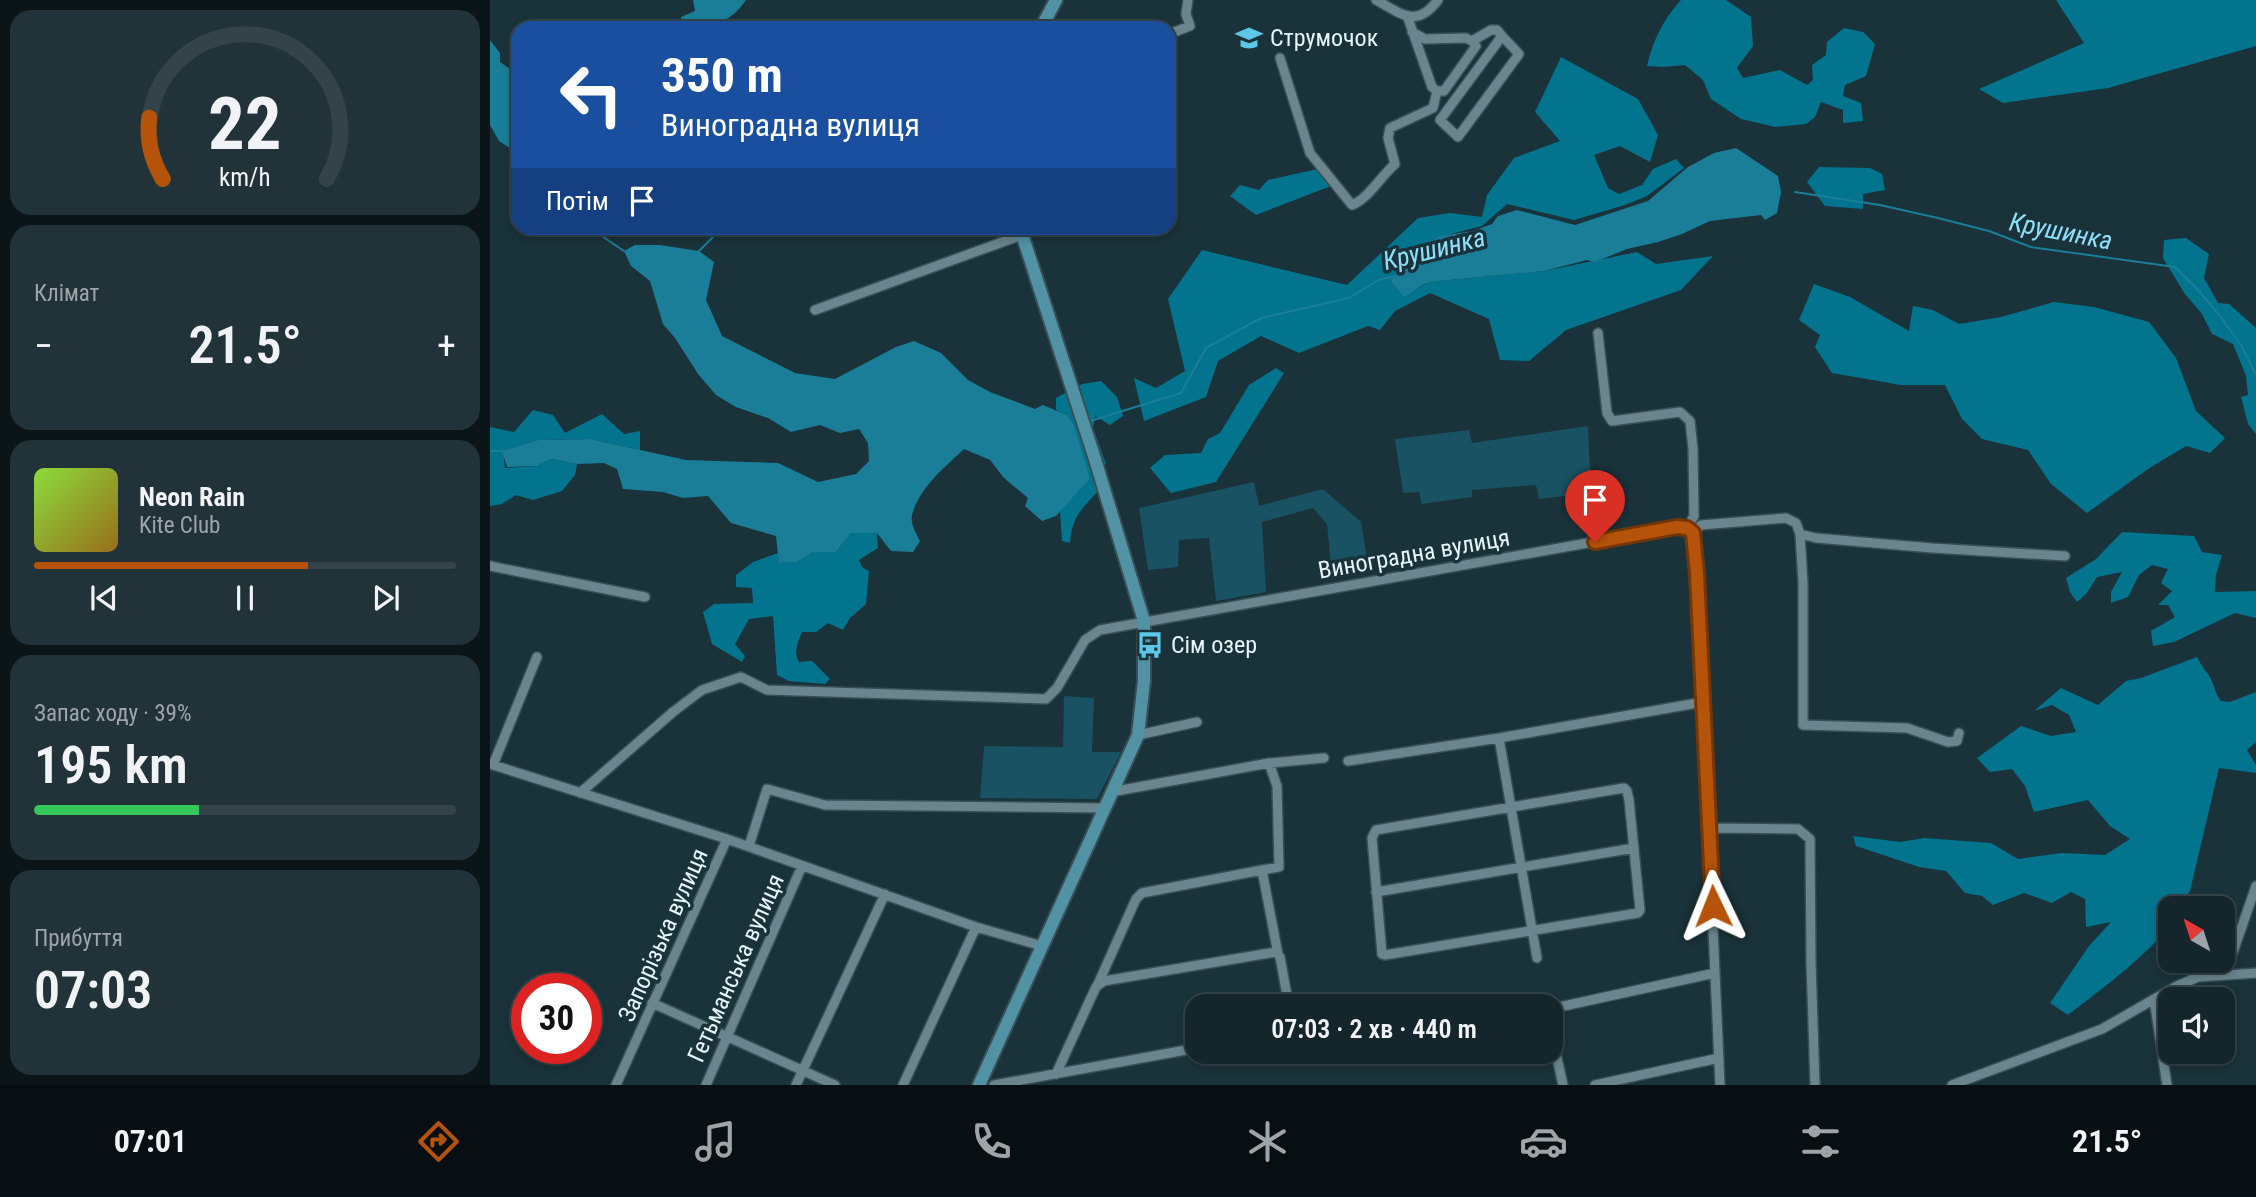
<!DOCTYPE html>
<html lang="uk">
<head>
<meta charset="utf-8">
<style>
	body { margin:0; font-family:"Roboto Condensed",sans-serif; background:#213238; color:#f1f3f6; height:100vh; display:flex; flex-direction:column; font-size:26px; white-space:nowrap }
	* { box-sizing:border-box; margin:0 }
	p { font-size:23px; color:#9da5a9 }
	.icon { flex:none; width:38px; height:38px; fill:none; stroke:currentColor; stroke-width:2; stroke-linecap:round; stroke-linejoin:round }
	.map { position:relative; flex:1; overflow:hidden }
	.drawer { display:flex; flex-direction:column; gap:10px; padding:10px; background:#0b1518; width:490px }
	.drawer>* { flex:none }
	.hud { position:absolute; left:21px; top:21px; width:665px; height:214px; border-radius:21px; box-shadow:0 4px 10px #0003,0 0 0 2px #334348; background:#1a4fa0; color:#fff; overflow:hidden }
	.needle { width:46px; rotate:321deg }
	.fabs { position:absolute; left:1668px; top:896px; display:grid; gap:14px }
	.fabs a { display:grid; place-items:center; width:77px; height:77px; border-radius:14px; background:#14262c; box-shadow:0 4px 10px #0003,0 0 0 2px #334348; font-size:35px }
	.speed { position:absolute; left:21px; top:973px; display:flex; gap:14px; font-size:35px; font-weight:700; text-align:center }
	.speed>* { display:grid; place-content:center; width:91px; height:91px; border-radius:50%; background:#14262c; box-shadow:0 4px 10px #0003,0 0 0 2px #334348; line-height:1 }
	.speed .limit { border:10px solid #d22; background:#fff; color:#111 }
	.pin { position:absolute; display:grid; place-items:center; width:60px; height:60px; color:#fff; margin:-72px -30px; border-radius:50% 50% 50% 0; rotate:-45deg; box-shadow:0 0 7px #0007 }
	.pin .icon { rotate:45deg }
	.me { position:absolute; width:77px; margin:-38px; rotate:358deg; stroke-linejoin:round; filter:drop-shadow(0 0 5px #0008) }
	.turn { display:flex; align-items:center; gap:24px; height:147px; padding:0 35px; font-size:32px }
	.turn .icon { width:91px; height:91px; stroke-width:2.5 }
	.turn b { display:block; font-size:49px; line-height:60px }
	.then { display:flex; align-items:center; height:66px; padding:0 35px; background:#0003; gap:14px; font-size:26px }
	.big { font-size:52px; font-weight:600; line-height:1.1 }
	.drawer .card { flex:1; display:flex; flex-direction:column; justify-content:center; gap:10px; min-width:0; padding:0 24px; border-radius:21px; background:#213238 }
	.drawer .dial { align-items:center; gap:0 }
	.dial svg { height:182px; overflow:visible; fill:none; stroke:#334348; stroke-width:7; stroke-linecap:round; text-anchor:middle }
	.dial text { fill:#f1f3f6; stroke:none }
	.song { display:flex; align-items:center; gap:21px }
	.cover { width:84px; height:84px; border-radius:10px; background:linear-gradient(135deg,hsl(90 70% 55%),hsl(40 70% 35%)) }
	.played { height:7px; border-radius:4px; background:linear-gradient(90deg,#b45309 65%,#334348 65%) }
	.keys { display:flex; justify-content:space-around; direction:ltr }
	.heat { display:flex; justify-content:space-between; align-items:center; font-size:38px; direction:ltr }
	.charge { height:10px; border-radius:5px; background:linear-gradient(90deg,#34c759 39%,#334348 0) }
	.trip { position:absolute; left:695px; top:994px; width:378px; height:70px; border-radius:21px; background:#14262c; box-shadow:0 4px 10px #0003,0 0 0 2px #334348; font-weight:600; line-height:70px; text-align:center }
	.menu { display:flex; height:112px; justify-content:space-around; align-items:center; background:#080f12; color:#9da5a9 }
	.menu .icon { width:49px; height:49px }
	.menu .on { color:#b45309 }
	.menu b { font-size:32px; color:#f1f3f6 }
	main { display:flex; flex:1; min-height:0 }
	.map>svg:first-child { display:block }
	.green { fill:#185263 }
	.forest { fill:#03748e }
	.water { fill:#1a7e99 }
	.lines { fill:none; stroke-linecap:round; stroke-linejoin:round }
	.stream { stroke:#1a7e99; stroke-width:2 }
	.street-casing { stroke:#394f55; stroke-width:12 }
	.secondary-casing { stroke:#394f55; stroke-width:16 }
	.street { stroke:#6a858e; stroke-width:9 }
	.secondary { stroke:#5193a5; stroke-width:12 }
	.route-casing { stroke:#753606; stroke-width:18 }
	.route { stroke:#b45309; stroke-width:12 }
	.labels { text-anchor:middle; stroke-width:7; stroke-linejoin:round; paint-order:stroke }
	.poi-label { font-size:24px; fill:#e7f6fb; stroke:#1a323a; text-anchor:start }
	.street-label { font-size:24px; fill:#e7f6fb; stroke:#1a323a }
	.water-label { font-size:26px; font-style:italic; fill:#8ee0fc; stroke:#1a323a }
</style>
</head>
<body>
<main>
<section class="drawer">
<div class="card dial"><svg viewBox="0 0 100 80">
<path d="M14 69A42 42 0 1 1 86 69"/>
<path d="M14 69A42 42 0 0 1 8 42" stroke="#b45309"/>
<text x="50" y="56" font-size="32" font-weight="700">22</text>
<text x="50" y="72" font-size="11">km/h</text>
</svg></div>
<div class="card"><p>Клімат</p>
<div class="heat"><a>−</a><b class="big">21.5°</b><a>+</a></div>
</div>
<div class="card">
<div class="song"><i class="cover"></i><div><b>Neon Rain</b><p>Kite Club</p></div></div>
<div class="played"></div>
<div class="keys"><svg class="icon" aria-label="previous" viewBox="0 0 24 24"><path d="M18 5L8 12l10 7zM5 5v14"/></svg><svg class="icon" aria-label="pause" viewBox="0 0 24 24"><path d="M8 5v14M16 5v14"/></svg><svg class="icon" aria-label="next" viewBox="0 0 24 24"><path d="M6 5l10 7-10 7zM19 5v14"/></svg></div>
</div>
<div class="card"><p>Запас ходу · 39%</p><b class="big">195 km</b><div class="charge"></div></div>
<div class="card"><p>Прибуття</p><b class="big">07:03</b></div>
</section>
<div class="map">
<svg width="1766" height="1085" viewBox="0 0 1766 1085">
	<rect width="100%" height="100%" fill="#1a323a"/>
	<path class="green" d="M1098,426L1101,493L1049,499L1046,485L982,490V497L932,504L929,492L913,493L905,439L979,430L982,443Z
		M764,482L769,506L833,489L871,522L879,570L842,578L837,524L823,508L772,522L776,592L726,601L719,538L689,540L688,567L658,570L649,508Z
		M574,696L604,698L602,752H631L607,799L490,798L494,746L573,747Z"/>
	<path class="forest" d="M1191,0H1236L1261,17L1263,46L1247,68L1253,78L1290,70L1317,85L1323,80L1322,65L1336,55L1337,42L1354,28L1373,32L1385,44L1376,76L1355,85L1353,96L1371,103L1373,121L1353,123V110L1331,102L1325,117L1316,124L1285,127L1251,119L1221,99L1213,80L1195,65L1174,67L1157,66C1163,40 1173,20 1191,0Z
		M1566,0H1766V46L1618,88L1513,103L1489,89L1594,43Z
		M1071,57L1148,99L1168,135L1160,162L1130,146L1104,155L1118,188L1129,194L1152,185L1163,169L1186,159L1194,168L1157,196L1135,205L1084,220L1017,204L992,226L949,237L924,262L900,280L914,296L935,284L948,281L1054,271L1147,252L1166,264L1223,256L1191,290L1076,330L1039,361L1010,360L999,319L940,293L905,311L890,330L878,326L809,353L771,336L728,361L716,397L654,421L644,378L666,388L695,371L678,299L712,250L857,285L928,218L960,213L992,217L997,195L1024,158L1070,141L1045,112Z
		M1329,167L1380,168L1392,174L1395,190L1373,194V209L1335,206L1317,182Z
		M828,169L841,186L766,215L740,196L750,185L769,190L778,180Z
		M1696,238L1719,254L1714,278L1728,303L1739,304L1766,328V434L1758,424L1751,397L1758,395L1756,376L1743,344L1722,334L1712,314L1695,294L1673,258L1674,240Z
		M1324,284L1360,297L1419,331L1423,306L1443,310L1469,324L1511,317L1564,302L1604,307L1659,322L1686,358L1706,411L1735,438L1720,453L1696,446L1658,469L1597,513L1561,484L1538,450L1492,439L1472,419L1455,385H1411L1342,373L1325,347L1330,335L1309,320Z
		M786,368L794,373L726,482L681,493L660,468L675,455L711,453L718,439L730,433L759,385Z
		M611,381L627,397L633,416L620,425L605,416L603,428L616,464H611L585,389L592,384Z
		M575,393L579,394L611,488C593,508 582,515 580,543L572,541L570,511L600,479L577,415L566,410V398Z
		M43,410L63,415L75,433L112,414L134,434L150,431V450L100,439L48,440L13,451L15,468L47,466L62,459L87,464L85,475L72,491L43,500L26,495L12,504L0,506V427L24,432Z
		M1632,532L1704,536L1712,552L1732,555L1726,575L1725,592L1766,591V618L1745,613L1684,642L1663,646L1661,631L1685,617L1678,605H1668L1682,591L1671,583L1678,569L1662,565L1649,575L1638,597L1621,603V592L1632,572L1607,577L1597,593L1587,602L1580,592L1576,578L1606,559Z
		M361,533H387L388,548L369,560L372,567L379,571L376,604L360,618L353,630L338,623L326,632H312C308,642 303,652 309,662L322,661L340,679L335,684L299,681L287,675L283,616L259,619L245,644L255,656L252,662L222,644L213,612L224,604L263,603L262,588L246,587V575L263,562L288,553L289,563L307,562L323,552H346Z
		M1707,657C1711,666 1721,676 1723,684C1726,692 1726,695 1731,701L1740,702L1766,692V742L1757,750L1766,765V773L1729,768L1700,891L1688,908H1680C1680,912 1681,916 1680,920C1674,944 1600,998 1578,1015L1560,1003L1599,946L1621,922L1596,927L1595,899L1581,892L1562,903L1534,893L1503,905L1492,896L1475,893L1456,871L1429,867L1366,846L1363,836L1410,842L1434,838L1501,843L1528,859L1571,853L1615,855L1640,839L1620,826L1598,800L1544,812L1535,786L1522,769L1500,772L1487,758L1531,726L1561,736L1586,732L1579,715L1562,705L1544,711L1571,688L1608,705L1636,681L1651,678Z"/>
	<path class="water" d="M203,0H256C240,24 219,28 192,28L191,17L205,11Z
		M0,40L10,53V62L20,69L28,80V149L23,150L9,141L0,125Z
		M1246,148L1288,176L1291,192L1287,213L1275,220L1271,215L1220,221L1192,234L1168,242L1137,249L1105,262L1097,260L1054,271L948,281L934,284L914,297L900,280L924,262L949,236L983,231L1002,224L1008,216L1027,210L1085,225L1158,201L1198,167L1224,153Z
		M145,245H170L209,251L224,262L216,300L232,336L305,373L345,379L406,347L424,341L451,353L478,380L500,392L545,409L553,405L577,415L584,426L600,479L566,516L552,521L535,506L538,498L514,478L500,460L474,449C455,467 429,488 422,515C420,523 426,533 430,541L423,552L401,551L387,533H361L346,552H323L307,562L289,563L286,536L241,523L218,496L193,498L173,492L133,489L127,469L114,463L87,464L62,459L47,466L17,467L12,451L48,440L100,439L196,460L288,463L328,482L366,474L379,461L378,443L369,429L350,433L330,425L301,432L278,418L246,407L226,395L208,374L185,338L173,324L160,281L141,266L134,251Z"/>
	<g class="lines">
		<path class="stream" d="M232,21L233,28
			M1305,192L1390,205L1448,218L1499,231L1541,247L1685,267L1709,291L1730,316L1751,345L1766,375
			M100,228L134,251
			M209,251L223,237L226,228
			M600,421L691,393L716,348L771,318L859,298L888,280L906,276
			M0,451H12"/>
		<defs>
			<path id="street" d="M886,0C912,14 926,29 948,0
				M918,18L942,87L947,91H954L986,46L982,41L976,38L935,39L922,32
				M679,34L700,26L696,14L698,0
				M982,41L1001,30H1007L1012,36L950,120L968,137L1029,54L1012,36
				M790,58L820,153L862,205C878,199 891,176 905,164L898,138L900,128L943,108L947,91
				M325,310L551,228
				M1108,333L1117,413L1122,421L1190,412L1200,421L1203,449L1204,516L1197,528
				M1203,533L1211,525L1296,518L1306,523L1310,534L1326,538L1442,548L1575,556
				M1310,534L1313,583V725L1417,728L1458,742L1467,741L1469,733
				M0,566L155,597
				M648,735L707,722
				M1009,738L1047,958
				M858,761L1009,738L1213,702
				M0,764L237,839L486,927L552,946
				M3,765L47,657
				M1134,788L1137,791L1139,800L1150,910L1148,913L895,955L892,954L882,838L886,830Z
				M621,792L779,763L834,758
				M90,793L183,712L212,690L251,677L277,690L556,699L567,688L595,640L610,630L1187,527C1202,529 1203,535 1206,548L1230,1085
				M1220,828L1308,829L1320,839L1321,962L1325,1085
				M259,846L277,789L335,805L614,808
				M772,870L789,867L787,786L779,763
				M886,892L1144,848
				M1735,975L1766,886
				M608,984L646,899L652,893L772,870L788,954
				M1664,999L1677,1085
				M162,1003L345,1085
				M1060,1009L1225,973
				M1060,1026L1073,1085
				M866,1053L873,1052
				M566,1074L606,987L614,981L786,952L790,957L799,1006
				M126,1085L237,839
				M216,1085L312,866
				M306,1085L395,894
				M413,1085L486,927
				M504,1085L707,1048
				M1105,1085L1229,1058
				M1462,1085L1612,1029L1687,986L1708,977L1766,973"/>
			<path id="secondary" d="M551,28L566,0
				M489,1085L648,735L654,681V621L604,456L530,228"/>
		</defs>
		<use href="#street" class="street-casing"/>
		<use href="#secondary" class="secondary-casing"/>
		<use href="#street" class="street"/>
		<use href="#secondary" class="secondary"/>
	</g>
	<g class="lines">
		<defs>
			<path id="route" d="M1105,542L1187,527L1197,528L1203,533L1207,574L1223,906"/>
		</defs>
		<use href="#route" class="route-casing"/>
		<use href="#route" class="route"/>
	</g>
	<defs>
		<symbol id="school-bare" viewBox="-9 -9 18 18"><path d="M0-5L7-2L0 1L-7-2ZM-4 1L0 2.5L4 1V4Q0 6-4 4Z" fill="#5dc7e8" stroke="#1a323a" stroke-width="2.5" paint-order="stroke"/></symbol>
		<symbol id="bus-bare" viewBox="-9 -9 18 18"><path d="M-5-6H5V4H4V6H2V4H-2V6H-4V4H-5ZM-3.5-4V0h7V-4ZM-3.5 1.2v1.5H-2V1.2ZM2 1.2v1.5H3.5V1.2Z" fill="#5dc7e8" stroke="#1a323a" stroke-width="2.5" paint-order="stroke"/></symbol>
	</defs>
	<g fill-rule="evenodd">
		<use href="#school-bare" x="740" y="19" width="38" height="38"/>
		<use href="#bus-bare" x="641" y="626" width="38" height="38"/>
	</g>
	<g class="labels">
		<g class="poi-label">
			<text x="780" y="46">Струмочок</text>
			<text x="681" y="653">Сім озер</text>
		</g>
		<g class="street-label">
			<text transform="translate(924 554) rotate(-10)" y="8">Виноградна вулиця</text>
			<text transform="translate(173 935) rotate(-66)" y="8">Запорізька вулиця</text>
			<text transform="translate(246 968) rotate(-66)" y="8">Гетьманська вулиця</text>
		</g>
		<g class="water-label">
			<text transform="translate(1571 231) rotate(11)" y="9">Крушинка</text>
			<text transform="translate(944 249) rotate(-14)" y="9">Крушинка</text>
		</g>
	</g>
</svg>
<div class="fabs">
<a><svg class="needle" viewBox="-14 -14 28 28"><path d="M0-13l5 13h-10z" fill="#e53935"/><path d="M0 13l5-13h-10z" fill="#9da5a9"/></svg></a>
<a><svg class="icon" aria-label="sound" viewBox="0 0 24 24"><path d="M4 9h4l5-4v14l-5-4H4zM17 9q2 3 0 6"/></svg></a>
</div>
<div class="speed"><div class="limit">30</div></div>
<div class="pin" style="left:1105px;top:542px;background:#d93025"><svg class="icon" aria-label="arrive" viewBox="0 0 24 24"><path d="M6 21V4h12l-3 4 3 4H6"/></svg></div>
<svg class="me" style="left:1223px;top:906px" viewBox="-20 -20 40 40"><path d="M0-17L14 15 0 8-14 15z" fill="#b45309" stroke="#fff" stroke-width="4"/></svg>
<div class="trip">07:03 · 2 хв · 440 m</div>
<div class="hud">
<div class="turn"><svg class="icon" aria-label="left" viewBox="0 0 24 24"><path d="M17 20v-9H6M10 6l-5 5 5 5"/></svg><div><b>350 m</b>Виноградна вулиця</div></div>
<div class="then">Потім<svg class="icon" aria-label="arrive" viewBox="0 0 24 24"><path d="M6 21V4h12l-3 4 3 4H6"/></svg></div>
</div>
</div>
</main>
<nav class="menu">
<b>07:01</b>
<svg class="icon on" aria-label="directions" viewBox="0 0 24 24"><path d="M12 3l9 9-9 9-9-9zM9 14v-3h6M13 9l2 2-2 2"/></svg>
<svg class="icon" aria-label="music" viewBox="0 0 24 24"><path d="M9 18V5l10-2v13"/><circle cx="6" cy="18" r="3"/><circle cx="16" cy="16" r="3"/></svg>
<svg class="icon" aria-label="phone" viewBox="0 0 24 24"><path d="M5 4h4l2 5-3 2q2 4 5 5l2-3 5 2v4C11 20 4 13 5 4z"/></svg>
<svg class="icon" aria-label="climate" viewBox="0 0 24 24"><path d="M12 3v18M4 7l16 10M4 17L20 7"/></svg>
<svg class="icon" aria-label="car" viewBox="0 0 24 24"><path d="M5 17H2v-5l4-1 3-4h7l3 4 3 1v5h-3M9 17h6M6 11h13"/><circle cx="7" cy="17" r="2"/><circle cx="17" cy="17" r="2"/></svg>
<svg class="icon" aria-label="filters" viewBox="0 0 24 24"><path d="M4 7h16M4 17h16"/><circle cx="9" cy="7" r="2"/><circle cx="15" cy="17" r="2"/></svg>
<b>21.5°</b>
</nav>
</body>
</html>
